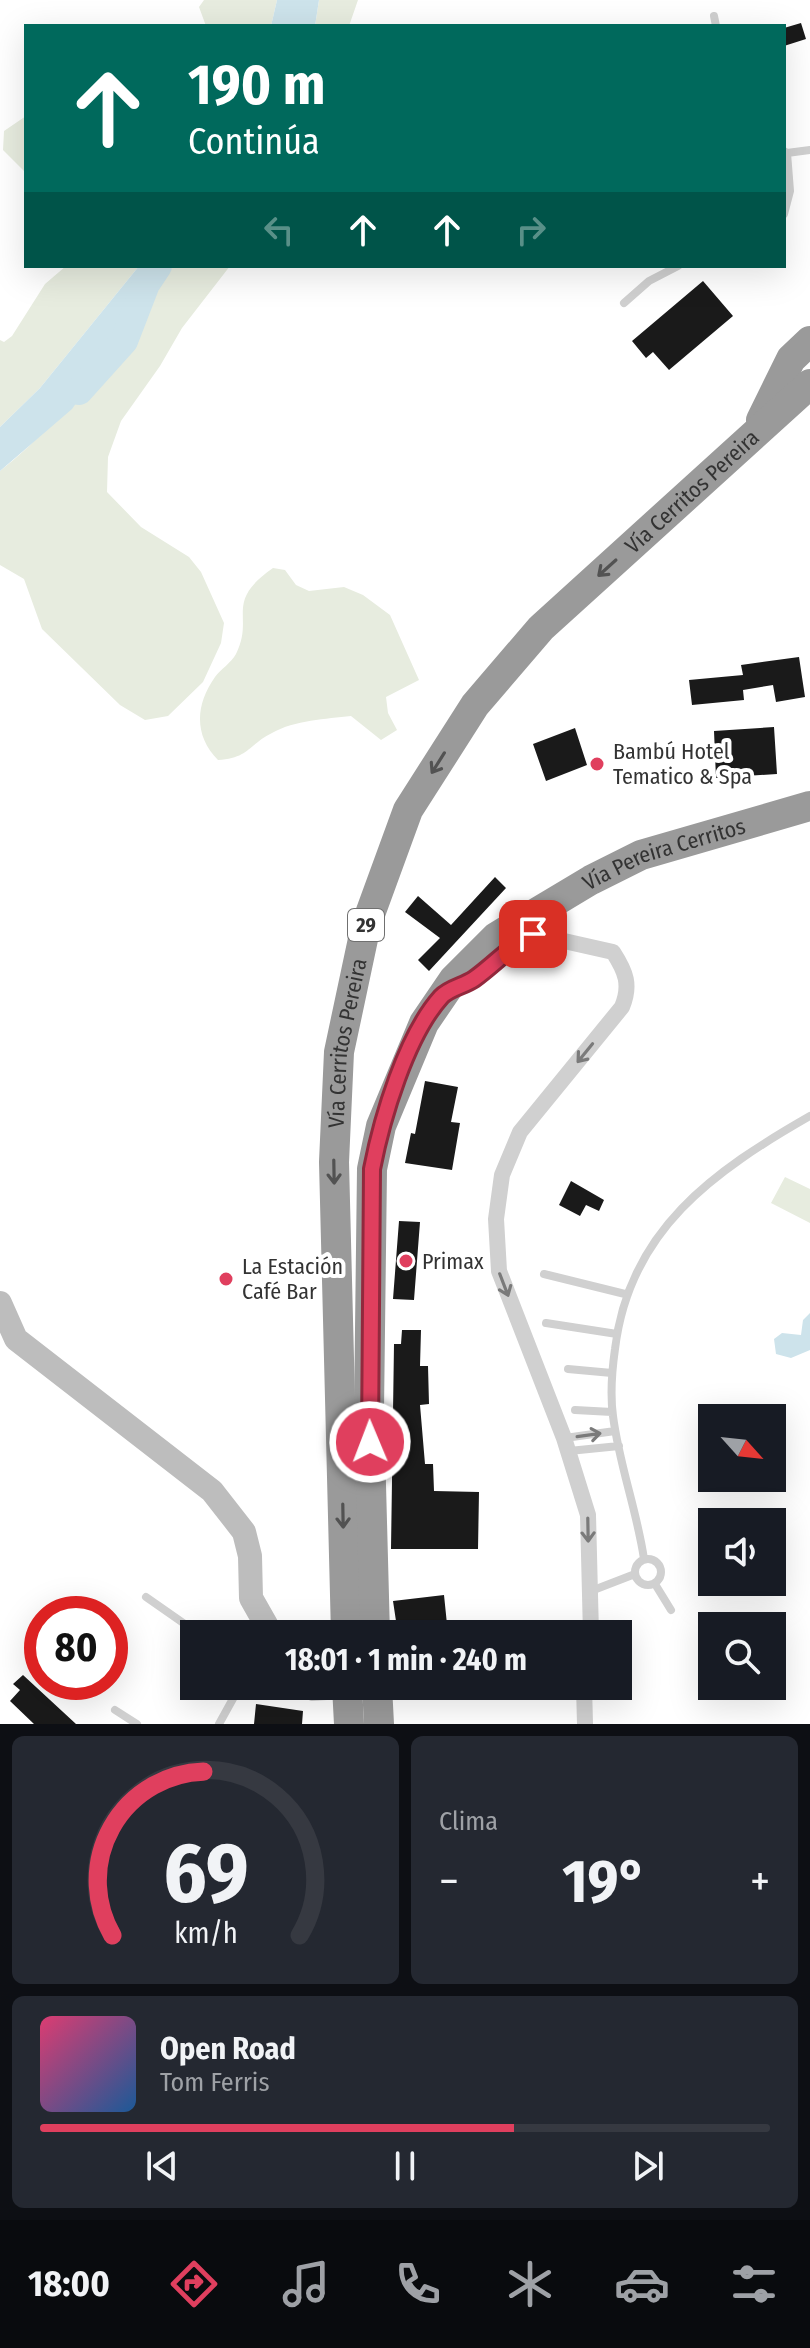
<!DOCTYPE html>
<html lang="es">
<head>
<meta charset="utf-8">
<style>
	body { margin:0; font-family:"Fira Sans Condensed",sans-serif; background:#242831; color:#f1f3f6; height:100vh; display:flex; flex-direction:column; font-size:30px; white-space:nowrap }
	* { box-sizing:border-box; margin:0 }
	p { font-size:26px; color:#9ea1a6 }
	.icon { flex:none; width:44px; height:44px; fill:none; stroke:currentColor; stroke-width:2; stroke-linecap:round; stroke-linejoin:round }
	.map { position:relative; height:1724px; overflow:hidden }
	.panel { display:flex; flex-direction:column; gap:12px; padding:12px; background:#0d0f14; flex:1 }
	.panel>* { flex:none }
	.top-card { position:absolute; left:24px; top:24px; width:762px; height:244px; border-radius:0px; box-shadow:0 8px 32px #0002; background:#00695c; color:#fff; overflow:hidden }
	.needle { width:52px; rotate:117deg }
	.tools { position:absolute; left:698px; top:1404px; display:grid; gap:16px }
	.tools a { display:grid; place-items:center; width:88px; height:88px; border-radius:0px; background:#171b24; box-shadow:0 8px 32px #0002; font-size:40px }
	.speed { position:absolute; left:24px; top:1596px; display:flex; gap:16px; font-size:40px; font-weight:700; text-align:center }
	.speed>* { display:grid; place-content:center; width:104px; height:104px; border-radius:50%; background:#171b24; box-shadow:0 8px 32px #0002; line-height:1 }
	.speed .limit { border:12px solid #d22; background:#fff; color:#111 }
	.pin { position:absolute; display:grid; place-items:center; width:68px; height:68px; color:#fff; margin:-34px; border-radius:16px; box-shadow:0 4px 12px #0006 }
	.me { position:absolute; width:88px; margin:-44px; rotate:359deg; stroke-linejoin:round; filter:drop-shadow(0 0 6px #0008) }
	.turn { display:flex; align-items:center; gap:28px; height:168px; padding:0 32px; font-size:36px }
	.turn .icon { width:104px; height:104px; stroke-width:2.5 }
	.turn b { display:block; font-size:56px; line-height:68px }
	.lanes { display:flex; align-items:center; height:76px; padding:0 32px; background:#0003; justify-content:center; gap:40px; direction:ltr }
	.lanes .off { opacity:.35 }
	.big { font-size:60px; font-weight:700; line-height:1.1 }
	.panel .tile { flex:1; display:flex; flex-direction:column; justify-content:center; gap:12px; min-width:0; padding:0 28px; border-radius:12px; background:#242831 }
	.panel .dial { align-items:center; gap:0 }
	.dial svg { height:208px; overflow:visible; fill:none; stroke:#363941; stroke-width:7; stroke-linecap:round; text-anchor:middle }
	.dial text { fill:#f1f3f6; stroke:none }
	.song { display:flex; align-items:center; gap:24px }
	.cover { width:96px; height:96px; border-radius:12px; background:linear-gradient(135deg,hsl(340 70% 55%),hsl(210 70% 35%)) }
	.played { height:8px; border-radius:4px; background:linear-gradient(90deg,#e03f5e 65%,#363941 65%) }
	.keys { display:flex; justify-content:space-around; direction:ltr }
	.heat { display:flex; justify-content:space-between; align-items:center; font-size:44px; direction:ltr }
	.panel .tiles { flex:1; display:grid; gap:12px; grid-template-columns:1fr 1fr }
	.tile:last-child { grid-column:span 2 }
	.trip { position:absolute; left:180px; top:1620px; width:452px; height:80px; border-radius:0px; background:#171b24; box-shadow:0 8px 32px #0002; font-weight:700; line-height:80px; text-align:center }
	.tab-bar { display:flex; height:128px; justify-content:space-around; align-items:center; background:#090b0e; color:#9ea1a6 }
	.tab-bar .icon { width:56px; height:56px }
	.tab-bar .on { color:#e03f5e }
	.tab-bar b { font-size:36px; color:#f1f3f6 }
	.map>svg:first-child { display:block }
	.green { fill:#e7ecdf }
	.water { fill:#cde3eb }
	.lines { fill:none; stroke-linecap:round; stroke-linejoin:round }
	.river { stroke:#cde3eb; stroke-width:28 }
	.building { fill:#1a1a1a }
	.lane { stroke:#d0d0d0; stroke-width:8 }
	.street { stroke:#d0d0d0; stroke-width:16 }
	.secondary { stroke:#bdbdbd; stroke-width:24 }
	.highway { stroke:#9a9a9a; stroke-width:30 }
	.oneway { stroke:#525252 }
	.oneway2 { stroke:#7a7a7a }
	.route-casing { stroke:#92293d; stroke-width:20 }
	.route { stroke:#e03f5e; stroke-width:14 }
	.poi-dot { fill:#e03f5e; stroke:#fff; stroke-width:3 }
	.labels { text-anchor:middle; stroke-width:8; stroke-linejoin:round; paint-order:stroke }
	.shield { fill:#fff; stroke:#707070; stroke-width:2 }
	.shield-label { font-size:20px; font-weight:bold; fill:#333 }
	.street-label { font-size:22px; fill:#333; stroke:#fff }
	.poi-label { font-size:22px; fill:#333; stroke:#fff; text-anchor:start }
</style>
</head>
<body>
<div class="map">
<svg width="810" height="1724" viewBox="0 0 810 1724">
	<rect width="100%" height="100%" fill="#fff"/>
	<path class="green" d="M204,0H277L271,26H206L199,7Z
		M319,0H358L349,26H315Z
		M26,116V173L3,150L4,131Z
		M66,266H139L40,388L0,427V340L4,342L12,336L45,284Z
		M173,266H230L182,328L160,366L121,421L108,457L107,492L141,527L189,557L201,572L224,623L221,643L203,682L168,716L145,720L120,705L42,629L24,579L0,565V471C72,414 122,341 173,266Z
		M273,568L285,570L296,585L309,591L344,587L363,595L390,615L419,680L386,697L388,713L397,730L381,740L351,716C326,719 295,720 272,733C248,745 249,758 218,760C194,736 195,705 215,677C221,669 231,663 236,654C255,616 223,603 273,568Z
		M785,1177L810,1189V1223L771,1203Z"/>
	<path class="water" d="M277,0H319L315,26H271Z
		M139,266H173L72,409L0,471V427L40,388Z
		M810,1313V1350L791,1358L776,1354L774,1339L782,1333L801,1335L803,1320Z"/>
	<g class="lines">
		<path class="river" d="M79,391L124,341L146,284L158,266"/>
	</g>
	<path class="building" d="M801,23L806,39L784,46V28Z
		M703,281L733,316L669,370L653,352L646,358L632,341Z
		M799,657L805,697L776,702L773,685L743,690L744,700L692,705L689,680L743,675L741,665Z
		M774,727L777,774L716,778L714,731Z
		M575,728L587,765L546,781L533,744Z
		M495,877L506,888L429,971L418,960L440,938L405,912L418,896L451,925Z
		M425,1081L458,1087L451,1122L460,1123L452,1170L405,1163L411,1133L415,1134Z
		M571,1181L604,1200L599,1211L586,1205L580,1216L559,1205Z
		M399,1221L420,1222L414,1300L393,1299Z
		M402,1330H421L420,1366H428L429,1404L420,1405L425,1464H433L434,1491L479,1492L478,1549H391L394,1344H401Z
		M444,1595L448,1634H401L403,1621H396L393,1601Z
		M23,1675L76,1724H34L10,1701L20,1690L13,1684Z
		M256,1704L303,1711L302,1724H254Z"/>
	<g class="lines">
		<path class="lane" d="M714,16L716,26
			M784,151L787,153L810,150
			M784,214L790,191L787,153
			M624,303L649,281L678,266
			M544,1274L625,1294
			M546,1323L617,1334
			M568,1369L612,1373
			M575,1410L612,1412
			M565,1438L615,1431
			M569,1451L619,1446
			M635 1572a13 13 0 1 1 26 0a13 13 0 1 1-26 0Z
			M644,1559C637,1511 619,1464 613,1416C610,1394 612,1370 615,1349C629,1230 714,1171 810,1116
			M655,1584L671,1610
			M591,1591L635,1574
			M146,1597L199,1634
			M287,1686L312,1697L342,1695
			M115,1710L137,1724
			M219,1724L240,1686"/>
		<path class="street" d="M484,969L508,947L533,934L613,952C626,972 631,985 622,1007L520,1132L502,1175L496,1219L499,1271L564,1438L588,1515L591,1634
			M584,1686L585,1724"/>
		<path class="secondary" d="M0,1303L16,1339L212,1491L244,1532L250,1556L251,1598L268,1628L276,1634"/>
		<g class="highway">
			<path d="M761,420L791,359L810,341"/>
			<path id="s1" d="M346,1634L334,1162L339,1052L366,925L408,810L475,705L541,628L810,384"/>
			<path id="s2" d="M375,1634L369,1410L372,1169L381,1126L424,1023L454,979L496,937L591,880L641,855L810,806"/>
			<path d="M347,1686L349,1724"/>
			<path d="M377,1686L379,1724"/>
		</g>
	</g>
	<defs><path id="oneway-shaft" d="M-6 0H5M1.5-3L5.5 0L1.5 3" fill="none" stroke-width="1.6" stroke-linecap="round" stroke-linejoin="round" transform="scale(2)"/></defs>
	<g class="oneway">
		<use href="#oneway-shaft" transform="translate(607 568) rotate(138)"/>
		<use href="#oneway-shaft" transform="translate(438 763) rotate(122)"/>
		<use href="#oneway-shaft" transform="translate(334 1172) rotate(89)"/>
		<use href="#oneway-shaft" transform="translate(343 1516) rotate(89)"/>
	</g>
	<g class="oneway2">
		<use href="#oneway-shaft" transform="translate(585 1053) rotate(129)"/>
		<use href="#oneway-shaft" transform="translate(504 1285) rotate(69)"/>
		<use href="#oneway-shaft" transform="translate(589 1435) rotate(-8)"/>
		<use href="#oneway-shaft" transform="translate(588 1530) rotate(89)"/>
	</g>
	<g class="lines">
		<defs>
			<path id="route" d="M370,1442L372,1169C382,1118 406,1036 441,997C449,988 464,986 474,979C495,964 509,947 533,934"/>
		</defs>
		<use href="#route" class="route-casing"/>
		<use href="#route" class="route"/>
	</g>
	<g class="poi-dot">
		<circle cx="597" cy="764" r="8"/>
		<circle cx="406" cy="1261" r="8"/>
		<circle cx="226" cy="1279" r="8"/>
	</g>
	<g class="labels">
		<rect class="shield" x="348" y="909" width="36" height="32" rx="6"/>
		<g class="shield-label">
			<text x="366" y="932">29</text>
		</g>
		<g class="street-label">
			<text dy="8" stroke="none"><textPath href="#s1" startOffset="1264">Vía Cerritos Pereira</textPath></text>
			<text dy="8" stroke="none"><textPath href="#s2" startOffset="922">Vía Pereira Cerritos</textPath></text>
			<text dy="8" stroke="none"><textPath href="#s1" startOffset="592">Vía Cerritos Pereira</textPath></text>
		</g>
		<g class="poi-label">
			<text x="613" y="759">Bambú Hotel<tspan x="613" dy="25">Tematico &amp; Spa</tspan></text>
			<text x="422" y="1269">Primax</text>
			<text x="242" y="1274">La Estación<tspan x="242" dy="25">Café Bar</tspan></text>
		</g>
	</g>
</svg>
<div class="tools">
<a><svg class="needle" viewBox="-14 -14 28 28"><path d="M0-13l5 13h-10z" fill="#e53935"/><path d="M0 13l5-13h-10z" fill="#9ea1a6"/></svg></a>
<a><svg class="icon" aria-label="sound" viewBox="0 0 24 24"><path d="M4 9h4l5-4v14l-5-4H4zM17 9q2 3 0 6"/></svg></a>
<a><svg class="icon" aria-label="search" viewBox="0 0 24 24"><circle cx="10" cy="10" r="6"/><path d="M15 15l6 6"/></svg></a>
</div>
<div class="speed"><div class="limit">80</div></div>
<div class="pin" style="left:533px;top:934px;background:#d93025"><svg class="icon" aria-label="arrive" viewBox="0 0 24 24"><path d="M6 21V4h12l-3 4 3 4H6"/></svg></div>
<svg class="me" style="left:370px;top:1442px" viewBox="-20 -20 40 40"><circle r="17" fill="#e03f5e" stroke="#fff" stroke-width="3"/><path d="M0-11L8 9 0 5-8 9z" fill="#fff"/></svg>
<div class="trip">18:01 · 1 min · 240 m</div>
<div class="top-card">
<div class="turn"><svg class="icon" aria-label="ahead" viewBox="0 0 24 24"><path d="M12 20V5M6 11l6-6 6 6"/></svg><div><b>190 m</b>Continúa</div></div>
<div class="lanes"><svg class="icon off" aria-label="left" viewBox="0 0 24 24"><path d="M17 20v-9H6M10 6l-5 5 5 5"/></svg><svg class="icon" aria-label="ahead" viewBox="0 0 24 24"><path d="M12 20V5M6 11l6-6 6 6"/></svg><svg class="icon" aria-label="ahead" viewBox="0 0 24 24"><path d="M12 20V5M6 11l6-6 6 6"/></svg><svg class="icon off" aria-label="right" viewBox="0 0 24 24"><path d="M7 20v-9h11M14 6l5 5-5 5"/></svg></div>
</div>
</div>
<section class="panel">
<div class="tiles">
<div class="tile dial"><svg viewBox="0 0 100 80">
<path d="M14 69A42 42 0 1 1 86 69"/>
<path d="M14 69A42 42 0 0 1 49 6" stroke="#e03f5e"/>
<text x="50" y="56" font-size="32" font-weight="700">69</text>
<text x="50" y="72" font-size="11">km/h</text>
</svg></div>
<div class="tile"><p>Clima</p>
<div class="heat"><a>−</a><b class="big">19°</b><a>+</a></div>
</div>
<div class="tile">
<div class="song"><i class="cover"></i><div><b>Open Road</b><p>Tom Ferris</p></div></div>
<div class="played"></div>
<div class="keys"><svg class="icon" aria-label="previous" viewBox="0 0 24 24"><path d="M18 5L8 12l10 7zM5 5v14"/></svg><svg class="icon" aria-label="pause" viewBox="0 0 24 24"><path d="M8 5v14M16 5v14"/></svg><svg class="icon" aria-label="next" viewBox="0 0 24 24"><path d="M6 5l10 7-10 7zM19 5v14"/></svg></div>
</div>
</div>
</section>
<nav class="tab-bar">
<b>18:00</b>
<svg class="icon on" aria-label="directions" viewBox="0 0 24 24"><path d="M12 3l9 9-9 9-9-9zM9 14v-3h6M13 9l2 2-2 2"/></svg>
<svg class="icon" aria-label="music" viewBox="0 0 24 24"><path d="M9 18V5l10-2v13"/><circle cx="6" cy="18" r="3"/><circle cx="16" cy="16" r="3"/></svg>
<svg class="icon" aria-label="phone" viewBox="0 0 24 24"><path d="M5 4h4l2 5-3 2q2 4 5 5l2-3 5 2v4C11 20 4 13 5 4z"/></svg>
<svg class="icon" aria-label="climate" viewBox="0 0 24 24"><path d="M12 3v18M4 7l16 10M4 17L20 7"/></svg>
<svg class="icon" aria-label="car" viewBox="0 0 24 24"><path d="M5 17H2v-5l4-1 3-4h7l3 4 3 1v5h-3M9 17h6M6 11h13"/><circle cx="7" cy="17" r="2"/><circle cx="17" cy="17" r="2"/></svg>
<svg class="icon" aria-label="filters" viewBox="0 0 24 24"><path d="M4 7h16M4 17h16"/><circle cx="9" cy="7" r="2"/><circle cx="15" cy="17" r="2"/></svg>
</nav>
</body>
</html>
